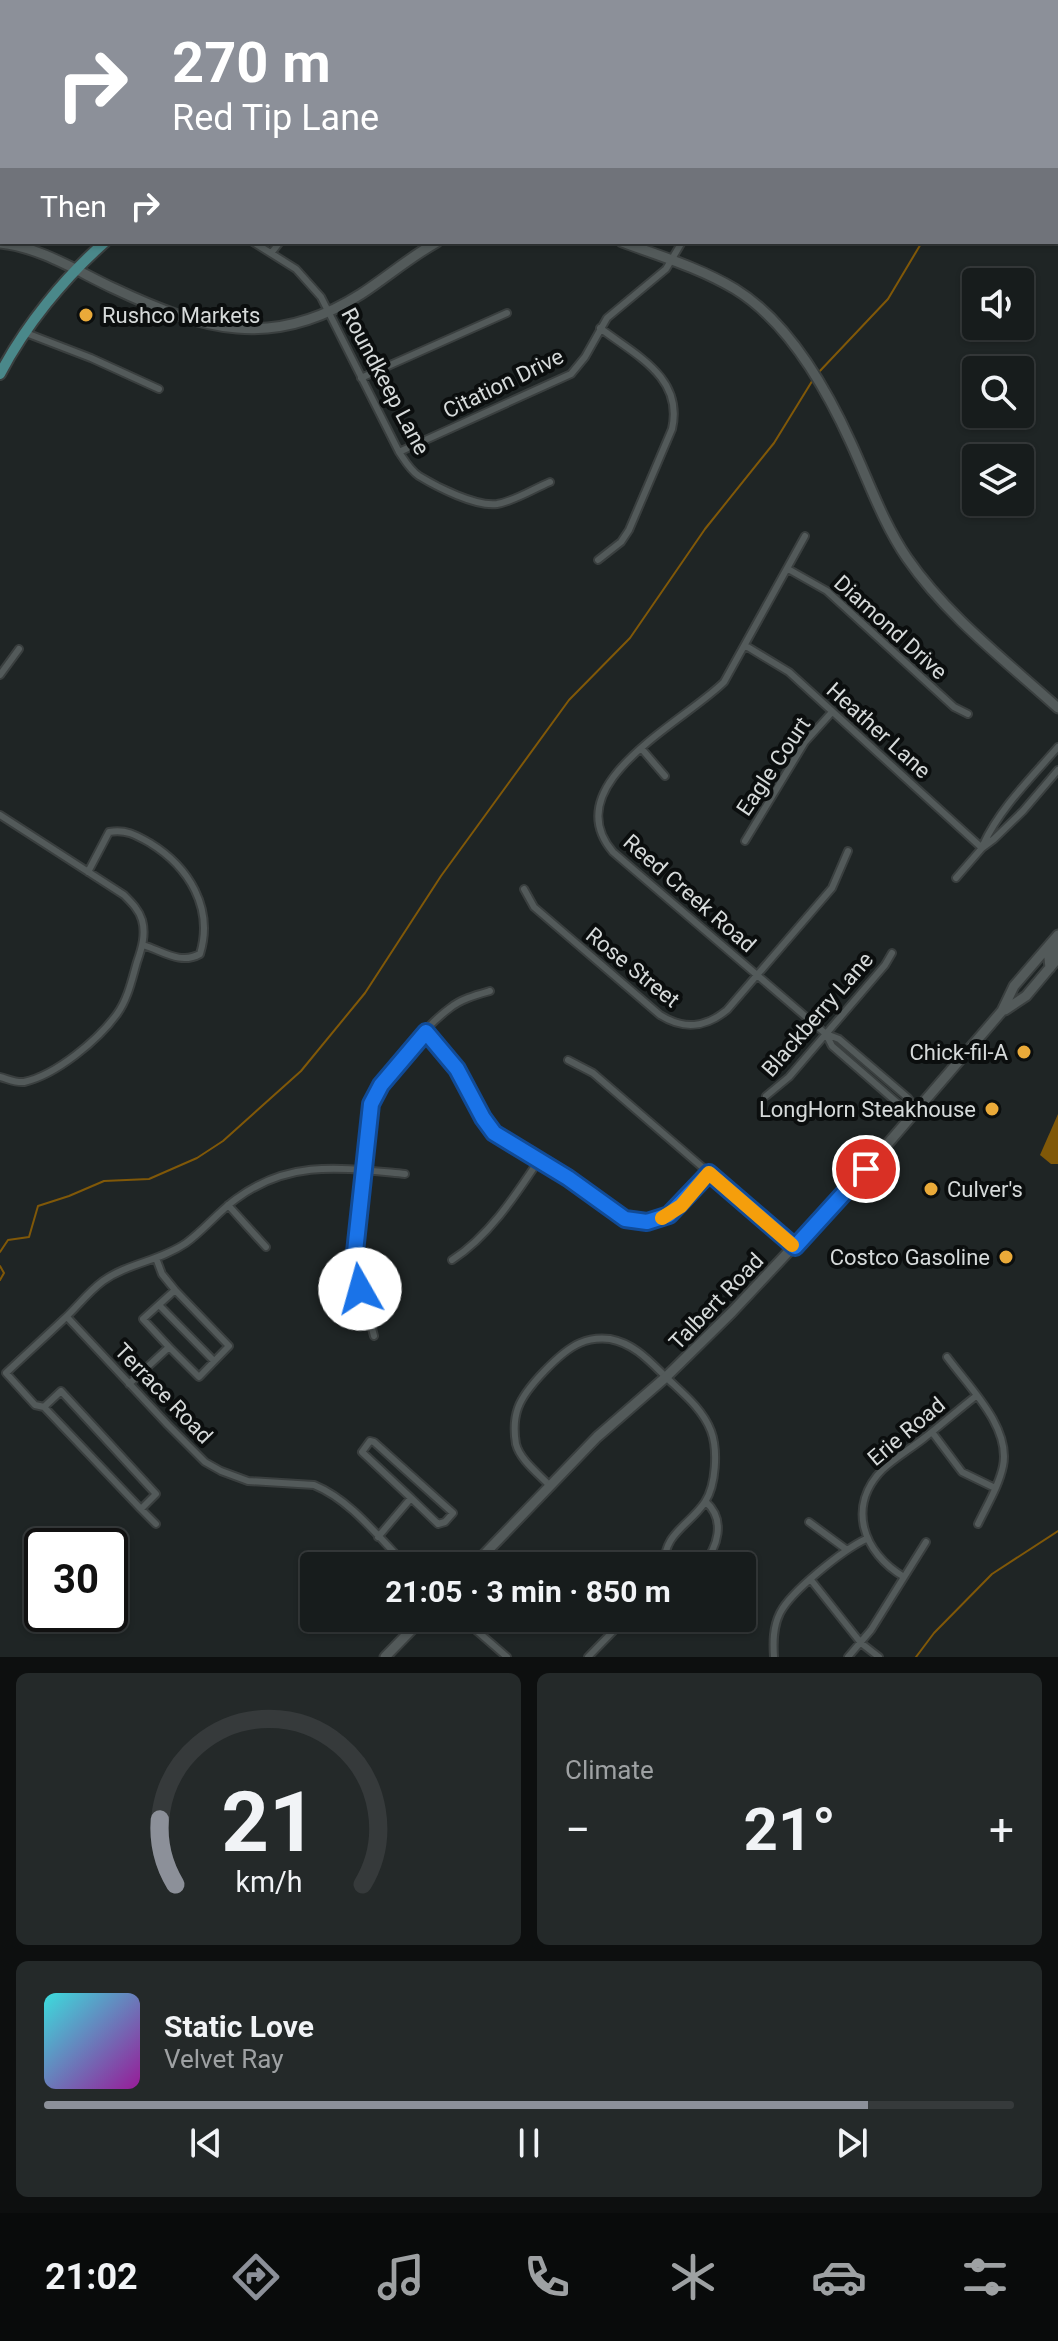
<!DOCTYPE html>
<html lang="en">
<head>
<meta charset="utf-8">
<style>
	body { margin:0; font-family:Roboto,sans-serif; background:#242929; color:#f1f3f6; height:100vh; display:flex; flex-direction:column; font-size:30px; white-space:nowrap }
	* { box-sizing:border-box; margin:0 }
	p { font-size:26px; color:#9ea1a3 }
	.icon { flex:none; width:44px; height:44px; fill:none; stroke:currentColor; stroke-width:2; stroke-linecap:round; stroke-linejoin:round }
	.map { position:relative; height:1657px; overflow:hidden }
	.details { display:flex; flex-direction:column; gap:16px; padding:16px; background:#0d0f0f; flex:1 }
	.details>* { flex:none }
	.hud { position:absolute; left:0px; top:0px; width:1058px; height:244px; box-shadow:0 2px 6px #0004,0 0 0 2px #363a3b; background:#8c9099; color:#fff; overflow:hidden }
	.buttons { position:absolute; left:962px; top:268px; display:grid; gap:16px }
	.buttons a { display:grid; place-items:center; width:72px; height:72px; border-radius:8px; background:#171c1c; box-shadow:0 2px 6px #0004,0 0 0 2px #363a3b; font-size:40px }
	.speed { position:absolute; left:24px; top:1528px; display:flex; gap:16px; font-size:40px; font-weight:700; text-align:center }
	.speed>* { display:grid; place-content:center; width:104px; height:104px; border-radius:50%; background:#171c1c; box-shadow:0 2px 6px #0004,0 0 0 2px #363a3b; line-height:1 }
	.speed .limit { border:4px solid #111; border-radius:12px; background:#fff; color:#111 }
	.pin { position:absolute; display:grid; place-items:center; width:68px; height:68px; color:#fff; margin:-34px; border:4px solid #fff; border-radius:50%; box-shadow:0 2px 8px #0007 }
	.me { position:absolute; width:88px; margin:-44px; rotate:353deg; stroke-linejoin:round; filter:drop-shadow(0 0 6px #0008) }
	.turn { display:flex; align-items:center; gap:28px; height:168px; padding:0 40px; font-size:36px }
	.turn .icon { width:104px; height:104px; stroke-width:2.5 }
	.turn b { display:block; font-size:56px; line-height:68px }
	.then { display:flex; align-items:center; height:76px; padding:0 40px; background:#0003; gap:16px; font-size:30px }
	.big { font-size:60px; font-weight:700; line-height:1.1 }
	.details .widget { flex:1; display:flex; flex-direction:column; justify-content:center; gap:12px; min-width:0; padding:0 28px; border-radius:12px; background:#242929 }
	.details .dial { align-items:center; gap:0 }
	.dial svg { height:208px; overflow:visible; fill:none; stroke:#363a3b; stroke-width:7; stroke-linecap:round; text-anchor:middle }
	.dial text { fill:#f1f3f6; stroke:none }
	.song { display:flex; align-items:center; gap:24px }
	.cover { width:96px; height:96px; border-radius:12px; background:linear-gradient(135deg,hsl(180 70% 55%),hsl(300 70% 35%)) }
	.played { height:8px; border-radius:4px; background:linear-gradient(90deg,#8c9099 85%,#363a3b 85%) }
	.keys { display:flex; justify-content:space-around; direction:ltr }
	.heat { display:flex; justify-content:space-between; align-items:center; font-size:44px; direction:ltr }
	.details .tiles { flex:1; display:grid; gap:16px; grid-template-columns:1fr 1fr }
	.widget:last-child { grid-column:span 2 }
	.trip { position:absolute; left:300px; top:1552px; width:456px; height:80px; border-radius:8px; background:#171c1c; box-shadow:0 2px 6px #0004,0 0 0 2px #363a3b; font-weight:700; line-height:80px; text-align:center }
	.tabs { display:flex; height:128px; justify-content:space-around; align-items:center; background:#090b0b; color:#9ea1a3 }
	.tabs .icon { width:56px; height:56px }
	.tabs .current { color:#8c9099 }
	.tabs b { font-size:36px; color:#f1f3f6 }
	.map>svg:first-child { display:block }
	.green { fill:#4b3205 }
	.water { fill:#805808 }
	.lines { fill:none; stroke-linecap:round; stroke-linejoin:round }
	.stream { stroke:#805808; stroke-width:2 }
	.street-casing { stroke:#3a3f3f; stroke-width:10 }
	.secondary-casing { stroke:#3a3f3f; stroke-width:13 }
	.primary-casing { stroke:#3a3f3f; stroke-width:14 }
	.street { stroke:#535a5a; stroke-width:6 }
	.secondary { stroke:#535a5a; stroke-width:9 }
	.primary { stroke:#4a888a; stroke-width:10 }
	.route-casing { stroke:#114b97; stroke-width:20 }
	.route { stroke:#1a73e8; stroke-width:14 }
	.slow { stroke:#f59e0b; stroke-width:14 }
	.poi-dot { fill:#eaaa39; stroke:#0b0e0e; stroke-width:3 }
	.labels { text-anchor:middle; stroke-width:8; stroke-linejoin:round; paint-order:stroke }
	.poi-label { font-size:22px; fill:#d6dada; stroke:#0b0e0e; text-anchor:end }
	.street-label { font-size:22px; fill:#d6dada; stroke:#0b0e0e }
</style>
</head>
<body>
<div class="map">
<svg width="1058" height="1657" viewBox="0 0 1058 1657">
	<rect width="100%" height="100%" fill="#1f2525"/>
	<path class="green" d="M0,0H252L2,2V43Z"/>
	<path class="water" d="M1058,1114V1164H1051L1040,1155Z"/>
	<g class="lines">
		<path class="stream" d="M1056,32L1058,30
			M818,373L888,299L922,242
			M0,1252L8,1240L29,1237L38,1206L69,1196L104,1181L149,1179L197,1158L223,1141L301,1071L365,993L441,876L569,700L630,638L705,529L774,443L814,378
			M0,1266L4,1273L0,1280
			M916,1657L934,1633L992,1574L1058,1531"/>
		<defs>
			<path id="street" d="M614,2L616,0
				M981,2L982,0
				M253,242L296,269L321,297L399,452C405,461 410,470 419,476C437,487 476,507 497,504C515,501 533,489 550,482
				M272,252L280,242
				M26,333L91,358L159,389
				M361,378L507,313
				M399,452L571,374L585,357L607,318L666,269L682,242
				M805,536L724,682C684,722 555,784 613,852L826,1034L839,1039L908,1098L917,1111
				M598,560L621,542L629,530L672,429C684,377 635,355 600,328
				M788,569L827,591L954,707L968,714
				M746,646L789,672L982,848
				M0,675L19,649
				M641,748L665,776
				M0,815L124,895C132,903 139,910 142,920C146,934 142,948 137,962C132,979 128,999 117,1014C98,1040 56,1075 24,1082C16,1083 8,1079 0,1077
				M745,841L805,742L832,712
				M983,845C1000,808 1032,777 1058,747
				M88,872L109,832C126,829 136,835 150,843C189,867 214,908 200,954C180,965 163,951 143,945
				M956,878L982,848L994,839L1023,811L1058,770
				M524,889L534,907L660,1015C684,1030 705,1028 727,1010L832,888L848,851
				M426,1032L457,1069L483,1118L494,1133L568,1178L625,1219L647,1222L669,1215L709,1173
				M826,1034L832,1046L901,1106L916,1110
				M568,1060L593,1073L795,1247
				M766,1096L789,1077L885,965L892,953
				M228,1205L266,1247
				M452,1260C489,1236 515,1196 539,1160
				M159,1305L214,1361
				M67,1317L168,1425L205,1462L221,1471L248,1481L314,1485C351,1500 379,1538 407,1566
				M374,1336L355,1263L371,1104C383,1077 425,1026 450,1008C461,999 476,995 490,991
				M169,1347L199,1377L229,1346L175,1290
				M947,1357C969,1387 1011,1427 1003,1466C999,1486 987,1505 978,1524
				M129,1384L169,1347L143,1319L175,1290L162,1274L156,1258
				M44,1407L141,1509
				M932,1432L962,1472L995,1488
				M550,1486C539,1474 520,1460 516,1444C514,1432 514,1419 518,1408C525,1388 561,1351 580,1343C589,1339 601,1338 610,1339C636,1344 651,1363 669,1380C685,1395 703,1410 711,1431C718,1450 716,1485 705,1502C690,1525 662,1534 665,1566
				M809,1522L847,1550
				M156,1524L141,1509L156,1494L61,1391L44,1407L35,1405L6,1373C25,1355 45,1337 64,1319C77,1307 88,1292 103,1281C128,1263 160,1261 186,1243C204,1230 218,1212 236,1199C290,1159 342,1168 405,1174
				M378,1537L411,1498L438,1524L445,1522L453,1513L374,1442L370,1441L362,1452L411,1498
				M702,1566C718,1547 726,1520 706,1502
				M904,1577C863,1553 846,1506 883,1469C895,1458 910,1449 923,1439C941,1425 958,1410 976,1396
				M811,1580L861,1643L879,1657
				M462,1618L507,1657
				M588,1657L626,1618
				M774,1657C773,1642 773,1627 780,1613C791,1591 843,1550 866,1539
				M848,1657L871,1630L926,1542"/>
			<path id="secondary" d="M622,242C660,256 700,268 735,289C787,321 826,388 851,443C869,482 883,523 907,558C947,616 1006,661 1058,708
				M0,243C40,247 77,271 113,288C202,330 272,351 361,294C387,277 410,257 437,242
				M1050,968L1049,958L1058,946
				M1005,1010L1026,996L1058,958
				M473,1566L597,1437L666,1377L732,1312L866,1169L1002,1011L1014,986L1058,935
				M385,1657L423,1618"/>
			<path id="primary" d="M375,2L377,0
				M0,374C25,326 64,278 105,242"/>
		</defs>
		<use href="#street" class="street-casing"/>
		<use href="#secondary" class="secondary-casing"/>
		<use href="#primary" class="primary-casing"/>
		<use href="#street" class="street"/>
		<use href="#secondary" class="secondary"/>
		<use href="#primary" class="primary"/>
	</g>
	<g class="lines">
		<defs>
			<path id="route" d="M360,1289L355,1252L371,1104L381,1085L426,1032L457,1069L483,1118L494,1133L568,1178L625,1219L647,1222L669,1215L709,1173L795,1247L866,1169"/>
		</defs>
		<use href="#route" class="route-casing"/>
		<use href="#route" class="route"/>
		<path class="slow" d="M662,1218L681,1206L709,1173L792,1245"/>
	</g>
	<g class="poi-dot">
		<circle cx="86" cy="315" r="8"/>
		<circle cx="1024" cy="1052" r="8"/>
		<circle cx="992" cy="1109" r="8"/>
		<circle cx="931" cy="1189" r="8"/>
		<circle cx="1006" cy="1257" r="8"/>
	</g>
	<g class="labels">
		<g class="poi-label">
			<text x="102" y="323" text-anchor="start">Rushco Markets</text>
			<text x="1008" y="1060">Chick-fil-A</text>
			<text x="976" y="1117">LongHorn Steakhouse</text>
			<text x="947" y="1197" text-anchor="start">Culver's</text>
			<text x="990" y="1265">Costco Gasoline</text>
		</g>
		<g class="street-label">
			<text transform="translate(386 381) rotate(62)" y="8">Roundkeep Lane</text>
			<text transform="translate(503 383) rotate(-26)" y="8">Citation Drive</text>
			<text transform="translate(891 627) rotate(42)" y="8">Diamond Drive</text>
			<text transform="translate(879 730) rotate(42)" y="8">Heather Lane</text>
			<text transform="translate(773 766) rotate(-56)" y="8">Eagle Court</text>
			<text transform="translate(690 893) rotate(41)" y="8">Reed Creek Road</text>
			<text transform="translate(633 967) rotate(39)" y="8">Rose Street</text>
			<text transform="translate(817 1014) rotate(-49)" y="8">Blackberry Lane</text>
			<text transform="translate(716 1301) rotate(-46)" y="8">Talbert Road</text>
			<text transform="translate(164 1393) rotate(46)" y="8">Terrace Road</text>
			<text transform="translate(906 1431) rotate(-40)" y="8">Erie Road</text>
		</g>
	</g>
</svg>
<div class="buttons">
<a><svg class="icon" aria-label="sound" viewBox="0 0 24 24"><path d="M4 9h4l5-4v14l-5-4H4zM17 9q2 3 0 6"/></svg></a>
<a><svg class="icon" aria-label="search" viewBox="0 0 24 24"><circle cx="10" cy="10" r="6"/><path d="M15 15l6 6"/></svg></a>
<a><svg class="icon" aria-label="layers" viewBox="0 0 24 24"><path d="M12 4l9 5-9 5-9-5zM3 14l9 5 9-5"/></svg></a>
</div>
<div class="speed"><div class="limit">30</div></div>
<div class="pin" style="left:866px;top:1169px;background:#d93025"><svg class="icon" aria-label="arrive" viewBox="0 0 24 24"><path d="M6 21V4h12l-3 4 3 4H6"/></svg></div>
<svg class="me" style="left:360px;top:1289px" viewBox="-20 -20 40 40"><circle r="19" fill="#fff"/><path d="M0-13L10 11 0 6-10 11z" fill="#1a73e8"/></svg>
<div class="trip">21:05 · 3 min · 850 m</div>
<div class="hud">
<div class="turn"><svg class="icon" aria-label="right" viewBox="0 0 24 24"><path d="M7 20v-9h11M14 6l5 5-5 5"/></svg><div><b>270 m</b>Red Tip Lane</div></div>
<div class="then">Then<svg class="icon" aria-label="right" viewBox="0 0 24 24"><path d="M7 20v-9h11M14 6l5 5-5 5"/></svg></div>
</div>
</div>
<section class="details">
<div class="tiles">
<div class="widget dial"><svg viewBox="0 0 100 80">
<path d="M14 69A42 42 0 1 1 86 69"/>
<path d="M14 69A42 42 0 0 1 8 44" stroke="#8c9099"/>
<text x="50" y="56" font-size="32" font-weight="700">21</text>
<text x="50" y="72" font-size="11">km/h</text>
</svg></div>
<div class="widget"><p>Climate</p>
<div class="heat"><a>−</a><b class="big">21°</b><a>+</a></div>
</div>
<div class="widget">
<div class="song"><i class="cover"></i><div><b>Static Love</b><p>Velvet Ray</p></div></div>
<div class="played"></div>
<div class="keys"><svg class="icon" aria-label="previous" viewBox="0 0 24 24"><path d="M18 5L8 12l10 7zM5 5v14"/></svg><svg class="icon" aria-label="pause" viewBox="0 0 24 24"><path d="M8 5v14M16 5v14"/></svg><svg class="icon" aria-label="next" viewBox="0 0 24 24"><path d="M6 5l10 7-10 7zM19 5v14"/></svg></div>
</div>
</div>
</section>
<nav class="tabs">
<b>21:02</b>
<svg class="icon current" aria-label="directions" viewBox="0 0 24 24"><path d="M12 3l9 9-9 9-9-9zM9 14v-3h6M13 9l2 2-2 2"/></svg>
<svg class="icon" aria-label="music" viewBox="0 0 24 24"><path d="M9 18V5l10-2v13"/><circle cx="6" cy="18" r="3"/><circle cx="16" cy="16" r="3"/></svg>
<svg class="icon" aria-label="phone" viewBox="0 0 24 24"><path d="M5 4h4l2 5-3 2q2 4 5 5l2-3 5 2v4C11 20 4 13 5 4z"/></svg>
<svg class="icon" aria-label="climate" viewBox="0 0 24 24"><path d="M12 3v18M4 7l16 10M4 17L20 7"/></svg>
<svg class="icon" aria-label="car" viewBox="0 0 24 24"><path d="M5 17H2v-5l4-1 3-4h7l3 4 3 1v5h-3M9 17h6M6 11h13"/><circle cx="7" cy="17" r="2"/><circle cx="17" cy="17" r="2"/></svg>
<svg class="icon" aria-label="filters" viewBox="0 0 24 24"><path d="M4 7h16M4 17h16"/><circle cx="9" cy="7" r="2"/><circle cx="15" cy="17" r="2"/></svg>
</nav>
</body>
</html>
